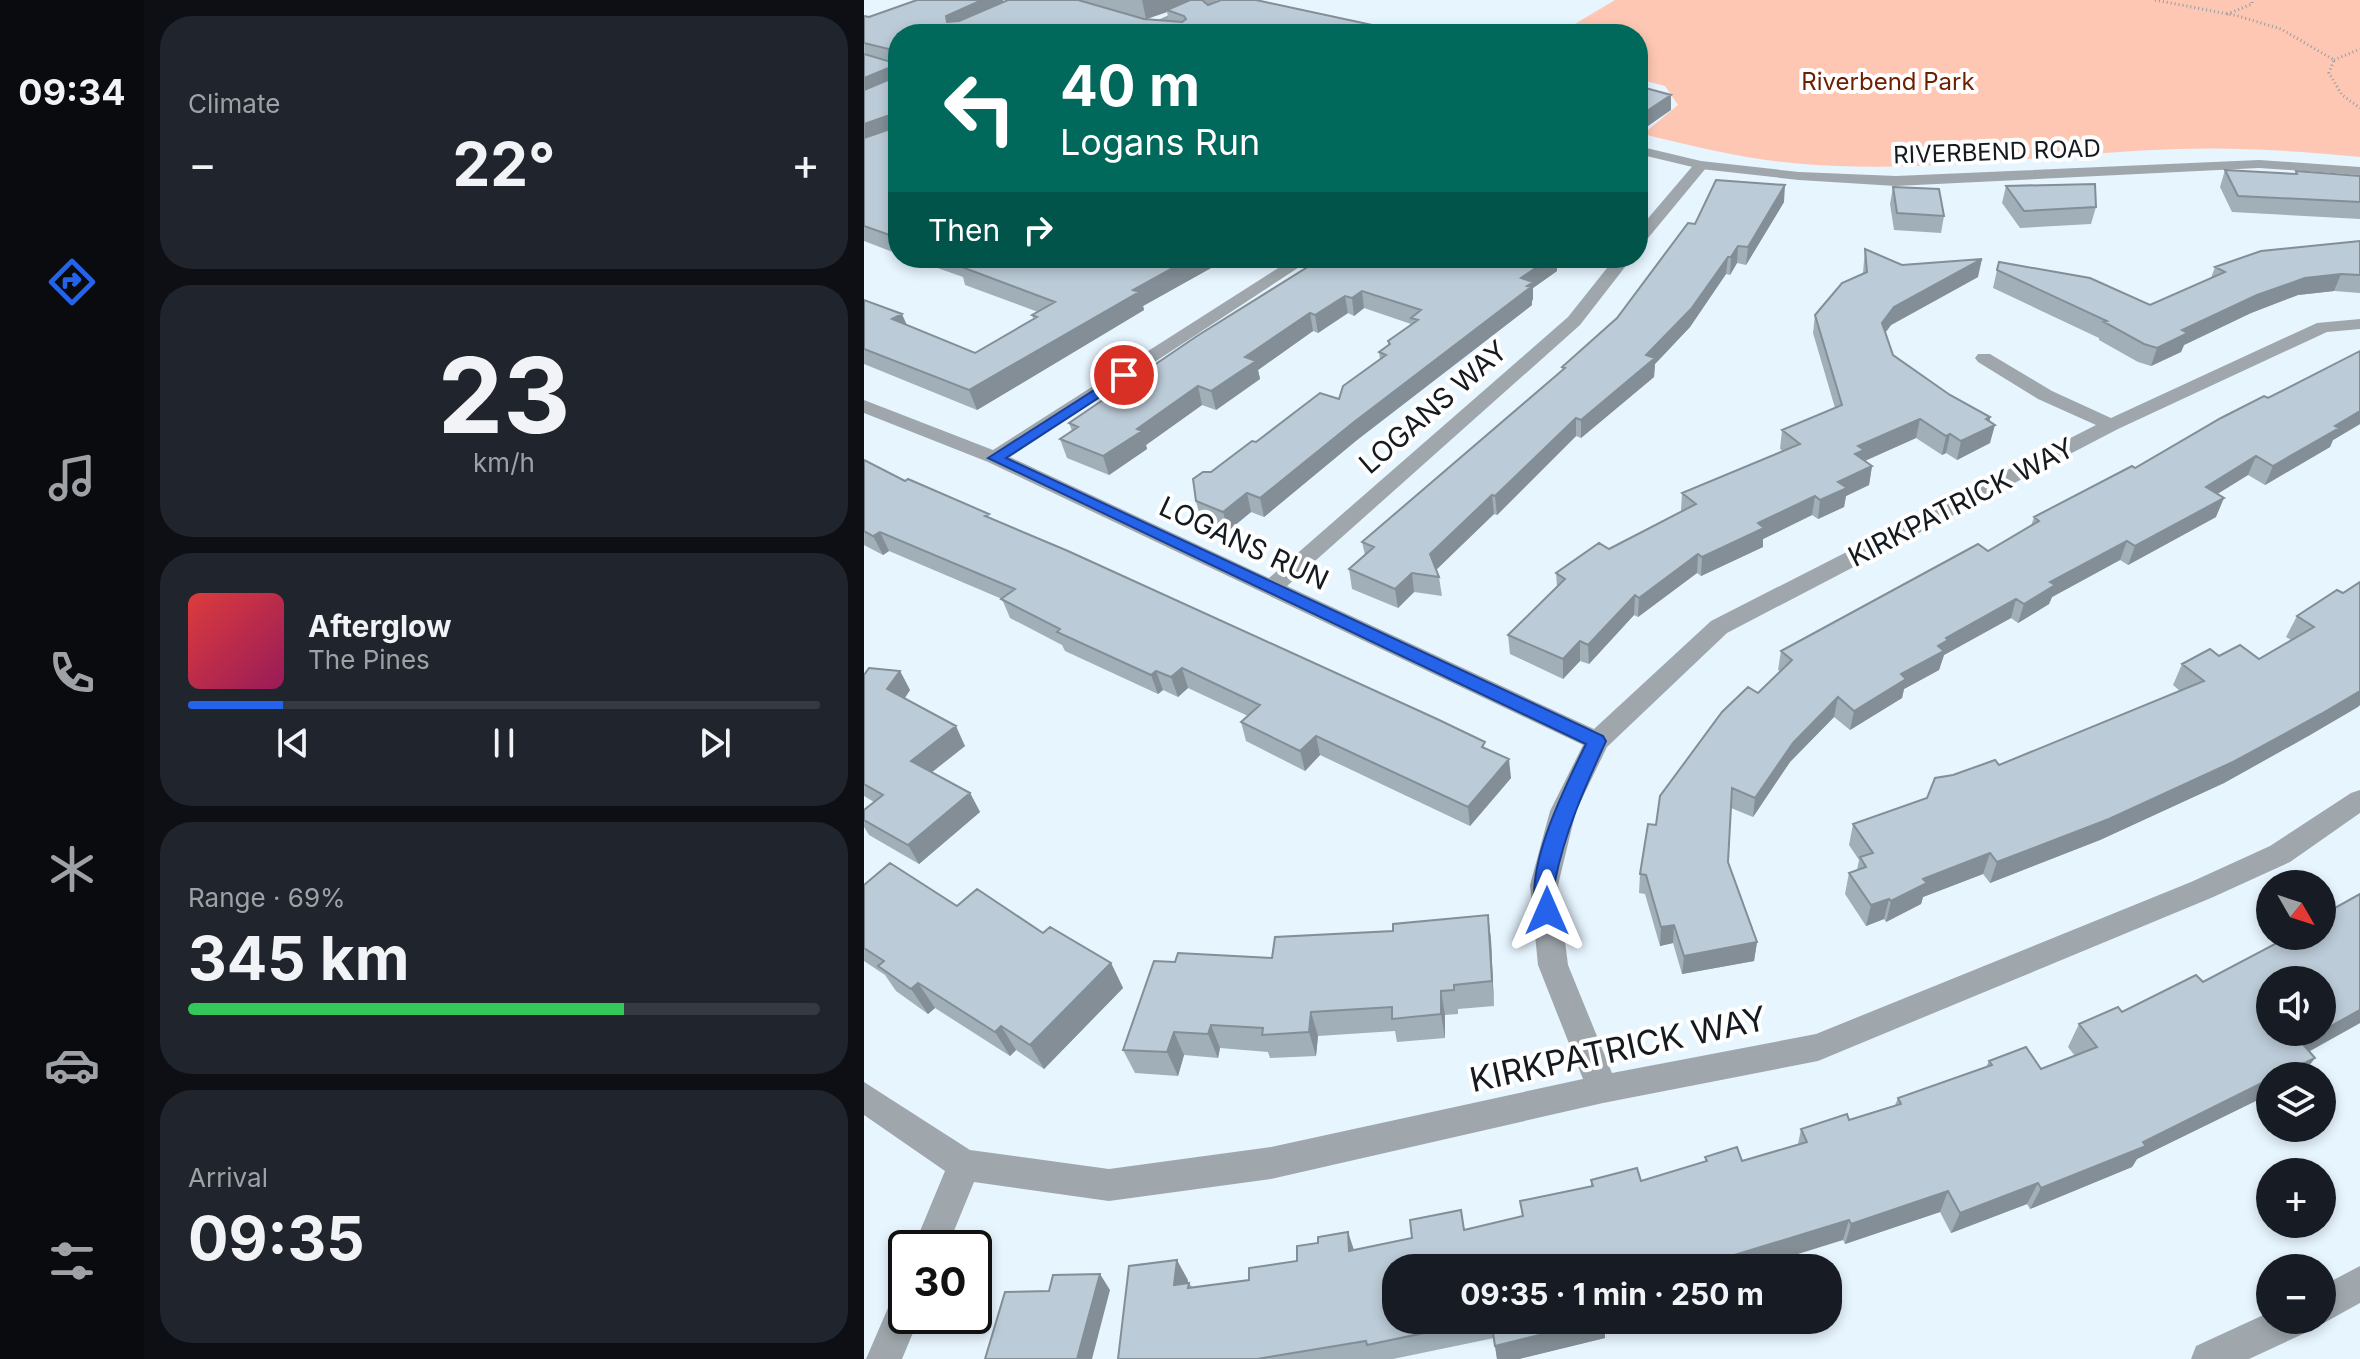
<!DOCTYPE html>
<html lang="en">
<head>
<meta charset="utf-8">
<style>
	body { margin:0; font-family:Inter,sans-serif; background:#20242c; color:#f1f3f6; height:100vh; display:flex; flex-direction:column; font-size:30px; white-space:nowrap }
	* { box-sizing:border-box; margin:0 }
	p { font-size:26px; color:#9ea1a6 }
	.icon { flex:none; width:44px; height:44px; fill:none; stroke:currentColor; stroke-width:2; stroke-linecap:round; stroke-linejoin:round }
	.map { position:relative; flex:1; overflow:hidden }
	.sheet { display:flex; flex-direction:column; gap:16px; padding:16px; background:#0d0f14; width:720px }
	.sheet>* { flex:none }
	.guide { position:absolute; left:24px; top:24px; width:760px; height:244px; border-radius:32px; box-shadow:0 4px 12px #0003; background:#00695c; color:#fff; overflow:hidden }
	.needle { width:52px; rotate:129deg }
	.controls { position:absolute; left:1392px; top:870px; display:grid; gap:16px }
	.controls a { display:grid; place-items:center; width:80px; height:80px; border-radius:50%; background:#171b24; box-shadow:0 4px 12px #0003; font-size:40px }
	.speed { position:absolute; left:24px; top:1230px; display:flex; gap:16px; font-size:40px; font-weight:700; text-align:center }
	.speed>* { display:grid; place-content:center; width:104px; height:104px; border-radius:50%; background:#171b24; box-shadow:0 4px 12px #0003; line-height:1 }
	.speed .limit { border:4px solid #111; border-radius:12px; background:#fff; color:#111 }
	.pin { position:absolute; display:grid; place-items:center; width:68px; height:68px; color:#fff; margin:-34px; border:4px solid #fff; border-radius:50%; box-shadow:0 2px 8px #0007 }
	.me { position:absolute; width:88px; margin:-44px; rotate:0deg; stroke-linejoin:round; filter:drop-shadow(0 0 6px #0008) }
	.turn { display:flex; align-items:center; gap:28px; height:168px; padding:0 40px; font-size:36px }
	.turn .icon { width:104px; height:104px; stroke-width:2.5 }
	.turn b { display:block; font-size:56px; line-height:68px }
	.then { display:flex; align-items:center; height:76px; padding:0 40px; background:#0003; gap:16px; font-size:30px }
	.big { font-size:60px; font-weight:700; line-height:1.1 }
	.sheet .tile { flex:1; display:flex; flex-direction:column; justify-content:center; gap:12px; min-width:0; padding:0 28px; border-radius:32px; background:#20242c }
	.sheet .dial { align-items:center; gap:0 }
	.dial b { font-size:104px; line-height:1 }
	.song { display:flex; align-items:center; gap:24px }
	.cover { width:96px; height:96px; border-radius:12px; background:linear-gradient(135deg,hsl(0 70% 55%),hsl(330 70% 35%)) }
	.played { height:8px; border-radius:4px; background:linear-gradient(90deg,#2563eb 15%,#363941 15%) }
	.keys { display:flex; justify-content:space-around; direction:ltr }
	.heat { display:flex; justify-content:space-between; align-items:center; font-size:44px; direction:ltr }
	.charge { height:12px; border-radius:6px; background:linear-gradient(90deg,#34c759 69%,#363941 0) }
	.trip { position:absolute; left:518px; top:1254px; width:460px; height:80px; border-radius:32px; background:#171b24; box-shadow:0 4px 12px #0003; font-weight:700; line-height:80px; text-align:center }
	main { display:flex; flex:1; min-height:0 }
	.dock { display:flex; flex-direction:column; width:144px; justify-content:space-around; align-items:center; background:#090b0e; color:#9ea1a6 }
	.dock .icon { width:56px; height:56px }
	.dock .active { color:#2563eb }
	.dock b { font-size:36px; color:#f1f3f6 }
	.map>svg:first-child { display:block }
	.green { fill:#fec7b3 }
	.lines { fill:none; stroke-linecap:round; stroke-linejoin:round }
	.path { stroke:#939ea6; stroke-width:3; stroke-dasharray:1 3; stroke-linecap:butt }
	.minor { fill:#9fa7ac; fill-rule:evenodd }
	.tertiary { fill:#9fa7ac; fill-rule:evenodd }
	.wall { fill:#a1afb9; fill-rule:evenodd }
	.shaded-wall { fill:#838e96 }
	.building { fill:#bbcbd7; stroke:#838e96; stroke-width:2 }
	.route { fill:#2563eb; stroke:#184099; stroke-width:2 }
	.labels { text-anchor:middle; stroke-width:8; stroke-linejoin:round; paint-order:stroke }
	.far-park-label { font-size:24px; fill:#6d1f00; stroke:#fff }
	.far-street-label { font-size:24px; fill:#141a1f; stroke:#fff }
	.street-label { font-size:28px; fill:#141a1f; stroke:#fff }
	.near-street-label { font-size:34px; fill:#141a1f; stroke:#fff }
</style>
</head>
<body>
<main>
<nav class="dock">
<b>09:34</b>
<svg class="icon active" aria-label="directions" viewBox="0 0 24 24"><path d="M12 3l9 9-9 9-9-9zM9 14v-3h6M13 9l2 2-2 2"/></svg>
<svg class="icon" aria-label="music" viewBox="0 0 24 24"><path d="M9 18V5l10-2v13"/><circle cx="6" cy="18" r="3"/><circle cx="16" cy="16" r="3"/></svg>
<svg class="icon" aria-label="phone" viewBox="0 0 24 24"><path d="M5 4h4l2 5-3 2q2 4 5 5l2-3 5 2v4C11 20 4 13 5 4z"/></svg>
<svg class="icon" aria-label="climate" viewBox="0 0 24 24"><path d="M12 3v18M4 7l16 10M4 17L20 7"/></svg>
<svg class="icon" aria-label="car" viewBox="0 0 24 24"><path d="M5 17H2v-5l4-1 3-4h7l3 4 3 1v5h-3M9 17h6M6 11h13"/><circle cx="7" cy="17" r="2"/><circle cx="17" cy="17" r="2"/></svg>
<svg class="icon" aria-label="filters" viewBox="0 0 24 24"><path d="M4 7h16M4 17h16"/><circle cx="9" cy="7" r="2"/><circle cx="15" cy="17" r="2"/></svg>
</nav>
<section class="sheet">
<div class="tile"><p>Climate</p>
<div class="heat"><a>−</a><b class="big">22°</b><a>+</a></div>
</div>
<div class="tile dial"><b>23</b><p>km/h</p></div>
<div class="tile">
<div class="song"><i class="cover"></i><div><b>Afterglow</b><p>The Pines</p></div></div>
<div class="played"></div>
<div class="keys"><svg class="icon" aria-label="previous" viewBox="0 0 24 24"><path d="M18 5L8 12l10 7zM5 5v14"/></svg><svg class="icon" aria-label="pause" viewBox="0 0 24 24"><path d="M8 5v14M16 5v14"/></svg><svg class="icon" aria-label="next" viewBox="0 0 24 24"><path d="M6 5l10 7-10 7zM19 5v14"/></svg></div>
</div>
<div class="tile"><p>Range · 69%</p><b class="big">345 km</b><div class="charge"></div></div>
<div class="tile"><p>Arrival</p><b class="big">09:35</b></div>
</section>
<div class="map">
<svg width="1496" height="1359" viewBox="0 0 1496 1359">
	<rect width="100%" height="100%" fill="#e7f5ff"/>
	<path class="green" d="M751,0H1496V157C1436,151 1375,147 1314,149C1189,153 1064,174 939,164C884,160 832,147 779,134L814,105L801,86L774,79V34H694Z"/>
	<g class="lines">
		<path class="path" d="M1291,0L1374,16L1417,29L1470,60L1465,73L1478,95L1496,108
			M1363,14L1388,4V0
			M1470,60L1496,49"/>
		<path class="minor" d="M837,161L844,165L842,168L780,243L774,245V230L832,162Z
			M430,258H449L146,457L405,578L704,317L751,258H768L716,325L423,586L730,729L847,621L1232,425L1174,399L1114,362L1111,358L1114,354H1126L1188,391L1247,418L1453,323L1496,319V329L1463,332L1254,429L863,633L743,747L712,811L694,885L704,965L748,1073L952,1034L1327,882L1406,846L1487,793L1496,790V813L1426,862L1347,898L954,1061L739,1103L407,1179L245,1201L110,1182L83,1248H49L81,1171L0,1115V1082L106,1150L245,1169L407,1147L719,1079L674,965L666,885L686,811L719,745L124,462L0,413V400L129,450Z
			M42,1288V1316H56L38,1359H2L30,1294Z"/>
		<path class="tertiary" d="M338,0H354L279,34H263Z
			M774,146L837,161L935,172L1032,176L1395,160L1496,167V175L1395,168L1032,186L935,180L837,169L774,154Z
			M1496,1266V1303L1458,1324L1449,1320H1458V1286Z
			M1406,1312V1320H1446L1441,1333L1385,1359H1327L1332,1346Z"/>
	</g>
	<path class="wall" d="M144,0H338L344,5L550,34H34V254L0,241V16L5,17L139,2ZM303,12L305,21L283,19Z
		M1361,170L1431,174L1432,171L1496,176V219L1368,212L1356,187Z
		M1142,186L1232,207L1227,224L1156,228L1138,203Z
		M1029,187L1080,216L1077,233L1030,230L1026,204Z
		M920,202L882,265L873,263L866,275L862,274L826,327L791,364L790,377L717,438L712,436L633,515L630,514L572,569L575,577L578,596L550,592L534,608L488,589L485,569L501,555L498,542L698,371V367L753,318L831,224Z
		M1496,241V293L1470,291L1434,295L1387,313L1320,345L1317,352L1287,366L1274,362L1235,340V338L1129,288L1133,270L1286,305L1347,278L1351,267Z
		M1001,249L1038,265L1114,277L1027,325L1021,333L1029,355L1086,395L1126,417V443L1093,460L1082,453L1078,455L1052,438L1001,461L1008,466L1005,485L982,496L980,507L954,519L948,515L899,539V547L837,576L833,573L774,617L770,615L725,664L716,661L699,679L646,654L644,635L693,587L692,573L745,549L817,511L818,493L919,451L916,449L918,430L971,408L949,333L951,315L999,273Z
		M45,258H365L279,306L280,310L113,410L0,364V300L43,325L111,353L170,320L168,315L174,312L101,285L99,277Z
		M458,258L693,261V271L669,288V299L668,301V305L493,440L400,517L387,512L364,531L337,520L332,501L347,472L392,442L475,399L516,359L515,352L524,345V341L547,324L500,308L490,316L484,313L454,333L449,331L394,370L396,379L352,410L338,405L282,445L283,449L245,475L203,458L196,439L208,431L205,423Z
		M1496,351V424L1469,440L1466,447L1401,485L1384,475L1353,494L1352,517L1264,565L1256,560L1188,597L1185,604L1154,623L1147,618L1080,655L1075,670L1040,689L1038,698L986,730L970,717L926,762L889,817L867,808L864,862L893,942L890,961L818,974L809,943L796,946L781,894L775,893L776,874L792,825L916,671L914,670L917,651L1124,551L1167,526L1170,517L1271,468Z
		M0,460L41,481L127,519L622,748L647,778L606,826L456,755L441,771L382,741L377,722L384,716L324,688L314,697L299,690L294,694L201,651L198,645L146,618L138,599L25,551L19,555L0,545Z
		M1496,582V705L1446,735L1360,783L1236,840L1126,883L1119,874L1059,897L1057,904L1022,922L1020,919L1002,926L981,894L985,873L993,870L995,860L985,845L989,824L1063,798L1089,775L1135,765L1316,691L1309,685L1318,664L1355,656L1395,659L1427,640L1422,637L1433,616L1479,593Z
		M36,671L46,690L41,698L101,746L68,772L106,793L116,812L55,864L5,835L0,827V810L10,802L0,796V675Z
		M0,885L93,906L179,933L247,963L259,988L180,1069L152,1050L146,1056L71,1008L64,1014L32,991L21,975L0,961Z
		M1496,894V1023L1445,1051L1451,1058L1437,1076H1406V1094L1273,1159L1268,1167L1166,1209L1163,1204L1087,1233L1076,1212L981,1244L979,1240L532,1320H741V1338L655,1359H633L630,1338L529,1359H254L324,1280V1283H325L328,1287L385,1280L433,1261L601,1230L658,1216L656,1201L727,1186V1180L777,1181L841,1162V1157L878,1161L934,1144L937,1129L985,1120L1031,1105L1034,1098L1122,1067L1125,1061L1177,1069L1211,1056L1204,1047L1215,1024L1258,1012L1458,936Z
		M624,915L627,940L630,1006L594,1009V1014L581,1015V1038L533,1042L531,1031L454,1036L452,1056L406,1058L404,1052L356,1048L354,1058L320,1055L314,1076L271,1073L259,1050L311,962L408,958L529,931Z"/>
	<path class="shaded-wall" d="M118,0H139L141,7L87,31L82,16Z
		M278,0H326L303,10V12L282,19Z
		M27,67L33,83L0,97V78Z
		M807,95V110L774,133V117Z
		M29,114L34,126L0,143V124Z
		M781,165L780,181L774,186V170Z
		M921,185L920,202L882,265L884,247Z
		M874,246L873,263L866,275L867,257Z
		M864,257L862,274L826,327L791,364L790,377L717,438V420L782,355Z
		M327,258H365L279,306L280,310L113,410L105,390L269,290Z
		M684,258H698L693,261V271L669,288V299L668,301V305L493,440L400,517L396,498L657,278Z
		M1118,259L1114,277L1027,325L1015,341L1018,323L1030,307Z
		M1477,274L1470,291L1434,295L1387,313L1320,345L1317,352L1287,366L1293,348L1318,330L1393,295L1441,278Z
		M498,291L500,308L490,316L488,298Z
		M481,296L484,313L454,333L451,315Z
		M446,313L449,331L394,370L396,379L352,410L347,391L381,357Z
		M38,314L46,332L28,319Z
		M334,386L338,405L282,445L283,449L245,475L239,456L273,429Z
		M1496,411V424L1469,440L1466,447L1401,485L1409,466L1471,426Z
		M1126,417L1124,428L1131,425L1126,443L1093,460L1097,441L1122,419Z
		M712,418V436L633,515L631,496Z
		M1056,419L1052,438L998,462L991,454L994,446Z
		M1086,434L1082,453L1078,455L1082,436Z
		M1392,456L1384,475L1334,506L1342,487Z
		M1008,466L1005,485L982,496L980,507L954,519L956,500L974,482Z
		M383,493L387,512L364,531L359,512Z
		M628,495L630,514L568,574L566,554Z
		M951,496L948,515L899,539V547L837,576L838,557L894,523Z
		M1360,498L1352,517L1264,565L1271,546Z
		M16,532L25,551L19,555L9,536Z
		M1263,541L1256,560L1188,597L1185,604L1154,623L1160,604L1186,582Z
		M834,554L833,573L774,617L775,598Z
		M548,573L550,592L534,608L531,589Z
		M771,595L770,615L725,664L724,645Z
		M1152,599L1147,618L1080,655L1075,670L1040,689L1038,698L986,730L990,711L1074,646L1082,638Z
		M716,641V661L699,679V659Z
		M318,668L324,688L314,697L307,677Z
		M36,671L46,690L34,708L23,689Z
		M292,671L299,690L294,694L287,675Z
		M1496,691V705L1494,707L1446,735L1360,783L1236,840L1126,883L1133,862Z
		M974,697L970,717L926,762L889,817L891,798L929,743Z
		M92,726L101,746L58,780L47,761Z
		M452,736L456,755L441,771L436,751Z
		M645,759L647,778L606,826L604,807Z
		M106,793L116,812L55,864L44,845Z
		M1126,853L1119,874L1059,897L1057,904L1022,922L1027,901L1059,879Z
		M1025,899L1020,919L1002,926L1007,905Z
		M624,915L627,940L630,1006L628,981Z
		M810,925L809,943L796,946L797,927Z
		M893,942L890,961L818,974L820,956Z
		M247,963L259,988L180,1069L166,1045Z
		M54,983L71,1008L64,1014L47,989Z
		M577,991L581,1015V1038L577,1014Z
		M1496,1010V1023L1421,1065L1437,1042L1455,1032H1458V1031Z
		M447,1012L454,1036L452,1056L445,1032Z
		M347,1025L356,1048L354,1058L344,1034Z
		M137,1026L152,1050L146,1056L131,1032Z
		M310,1032L320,1055L314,1076L303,1052Z
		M1451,1058L1437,1076H1413Z
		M1406,1079V1094L1273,1159L1268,1167L1166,1209L1177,1188L1279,1142Z
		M1174,1183L1163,1204L1087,1233L1096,1213Z
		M1084,1191L1076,1212L981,1244L987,1224Z
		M985,1220L979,1240L889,1268H828Z
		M484,1232L491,1253L485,1251Z
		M313,1260L324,1280L322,1304L310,1285Z
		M236,1274L246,1290L228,1359H213Z
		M737,1320H741V1338L655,1359H633L631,1346Z"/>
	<path class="building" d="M53,0H118L82,16L83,22L95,21L144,0H214L280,19L318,22L322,19L320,16L303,10L326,0H338L344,5L357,0H392L550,34H34V238L0,226V138L29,128V114L0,124V90L31,77V70L27,67L0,78V54L27,62L31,59L29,50L0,43V16L5,17Z
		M774,86L807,95L774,117Z
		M774,163L781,165L774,170Z
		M1361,170L1433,174L1432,171L1496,176V202L1374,196Z
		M852,180L921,185L884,247L874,246L867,257H864L827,309L782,355L791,358L717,420L712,418L631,496L628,495L566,554L575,577L548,573L531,589L485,569L510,547L498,542L701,368L698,367L753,318L824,223L831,224Z
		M1231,184L1232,207L1160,211L1142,186Z
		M1029,187L1075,189L1080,216L1033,213Z
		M1496,241V275L1477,274L1441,278L1393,295L1318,330L1324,333L1293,348L1280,344L1240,322L1243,321L1133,270L1135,262L1226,278L1286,305L1361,272L1351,267L1397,251Z
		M1001,249L1038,265L1118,259L1030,307L1018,323L1029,355L1086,395L1126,417L1122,419L1131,425L1097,441L1086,434L1082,436L1056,419L994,446L1000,450L991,454L1008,466L974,482L983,488L956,500L951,496L894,523L900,528L838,557L834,554L775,598L771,595L724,645L716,641L699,659L644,635L701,579L692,573L735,543L745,549L832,504L818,493L936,444L918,430L978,405L951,315L978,283L1003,272Z
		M88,258H327L269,290L275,292L105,390L0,349V300L38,314L28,319L111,353L173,317L168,315L191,302L95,266L102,263Z
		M458,258H686L657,278L669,282L663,286L667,287L490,422L396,498L383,493L359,512L332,501L329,479L339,472H347L388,441L392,442L456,393L475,399L479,386L522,355L515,352L526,344L524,341L554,320L547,318L557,310L498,291L488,298L481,296L451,315L446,313L381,357L392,361L347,391L334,386L273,429L278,431L239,456L196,439L214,427L205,423L333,336Z
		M1496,351V411L1471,426L1475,428L1409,466L1392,456L1342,487L1360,498L1271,546L1263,541L1186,582L1191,585L1160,604L1152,599L1082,638L1084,640L1074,646L1080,651L1037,674L1042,679L990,711L974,697L929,743L891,798L868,788L864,862L893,942L820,956L810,925L797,927L782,875L776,874L784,824L792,825L796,796L858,712L884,687L894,693L928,660L917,651L1114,544L1124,551L1175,521L1170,517L1268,466L1271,468L1357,418L1400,396L1404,398Z
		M0,460L41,481L44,479L125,514L121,516L204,551L573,719L621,742L618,747L645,759L604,807L452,736L436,751L377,722L396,705L318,668L307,677L292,671L287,675L193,632L196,629L137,599L151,589L16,532L9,536L0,531Z
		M1496,582V691L1457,714L1371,761L1245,819L1133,862L1126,853L1059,879L1063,883L1027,901L1025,899L1007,905L985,873L1002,867L996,857L1009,853L989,824L1063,798L1071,778L1089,775L1131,760L1135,765L1340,681L1318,664L1346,649L1355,656L1376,645L1395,659L1450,627L1433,616L1473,590L1479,593Z
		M5,668L36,671L23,689L92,726L47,761L106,793L44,845L0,820V810L19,795L0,784V675Z
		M26,863L93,906L113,889L179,933L186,927L247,963L166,1045L137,1026L131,1032L54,983L47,989L14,966L20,961L0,948V885Z
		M1496,894V1010L1458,1031V980H1406V1032H1455L1437,1042L1451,1058L1413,1076H1406V1079L1279,1142L1282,1146L1177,1188L1174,1183L1096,1213L1084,1191L987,1224L985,1220L828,1268H532V1320H622L503,1345L502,1341L393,1359H254L265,1266L313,1260L310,1285L325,1283L324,1288L385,1280V1268L433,1261V1246L454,1243V1237L484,1232L485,1251L548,1238L546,1220L597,1210L600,1230L659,1216L656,1201L729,1186L727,1180L773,1168L777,1181L843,1161L841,1157L873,1147L878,1161L943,1142L937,1129L983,1114L985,1120L1037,1104L1034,1098L1128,1065L1125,1061L1162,1047L1177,1069L1233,1047L1215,1024L1254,1007L1258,1012L1332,975L1339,982L1426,936H1458V915Z
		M624,915L628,981L590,985V990L577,991V1014L528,1019V1007L447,1012L445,1032L398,1035L399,1028L347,1025L344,1034L310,1032L303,1052L259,1050L290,961L311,962L314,953L408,958L411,937L529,931V924Z
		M236,1274L213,1359H121L141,1292L185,1291L189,1275Z
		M627,1320H737L631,1346Z"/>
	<path class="route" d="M260,371L267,375L265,378L142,458L739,736L742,741C721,787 701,831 691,881C689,894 696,906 691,918L683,920L675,918C655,876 703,783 722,744L124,458Z"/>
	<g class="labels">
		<g class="far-park-label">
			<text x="1024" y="90">Riverbend Park</text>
		</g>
		<g class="far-street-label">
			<text transform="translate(1133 152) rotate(-2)" y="8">RIVERBEND ROAD</text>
		</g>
		<g class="street-label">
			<text transform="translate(569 407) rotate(-41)" y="10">LOGANS WAY</text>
			<text transform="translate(1097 502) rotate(-27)" y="10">KIRKPATRICK WAY</text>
			<text transform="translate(380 543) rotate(25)" y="10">LOGANS RUN</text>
		</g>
		<g class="near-street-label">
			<text transform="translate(754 1049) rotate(-12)" y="12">KIRKPATRICK WAY</text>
		</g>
	</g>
</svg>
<div class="controls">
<a><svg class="needle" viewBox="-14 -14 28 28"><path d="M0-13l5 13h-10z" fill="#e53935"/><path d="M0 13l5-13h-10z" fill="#9ea1a6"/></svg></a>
<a><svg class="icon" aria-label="sound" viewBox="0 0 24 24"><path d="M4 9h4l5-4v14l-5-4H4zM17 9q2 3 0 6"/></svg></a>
<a><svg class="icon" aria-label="layers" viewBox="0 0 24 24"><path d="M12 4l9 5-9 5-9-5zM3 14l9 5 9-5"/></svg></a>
<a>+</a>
<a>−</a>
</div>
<div class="speed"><div class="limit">30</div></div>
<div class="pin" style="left:260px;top:375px;background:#d93025"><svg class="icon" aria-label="arrive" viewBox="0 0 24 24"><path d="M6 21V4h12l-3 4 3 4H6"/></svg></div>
<svg class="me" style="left:683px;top:911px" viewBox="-20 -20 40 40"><path d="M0-17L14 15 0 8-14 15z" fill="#2563eb" stroke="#fff" stroke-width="4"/></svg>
<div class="trip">09:35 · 1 min · 250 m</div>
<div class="guide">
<div class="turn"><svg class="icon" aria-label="left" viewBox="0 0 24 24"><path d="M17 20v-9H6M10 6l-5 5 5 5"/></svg><div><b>40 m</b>Logans Run</div></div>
<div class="then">Then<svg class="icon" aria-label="right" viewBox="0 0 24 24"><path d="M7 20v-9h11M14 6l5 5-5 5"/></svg></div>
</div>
</div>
</main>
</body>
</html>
